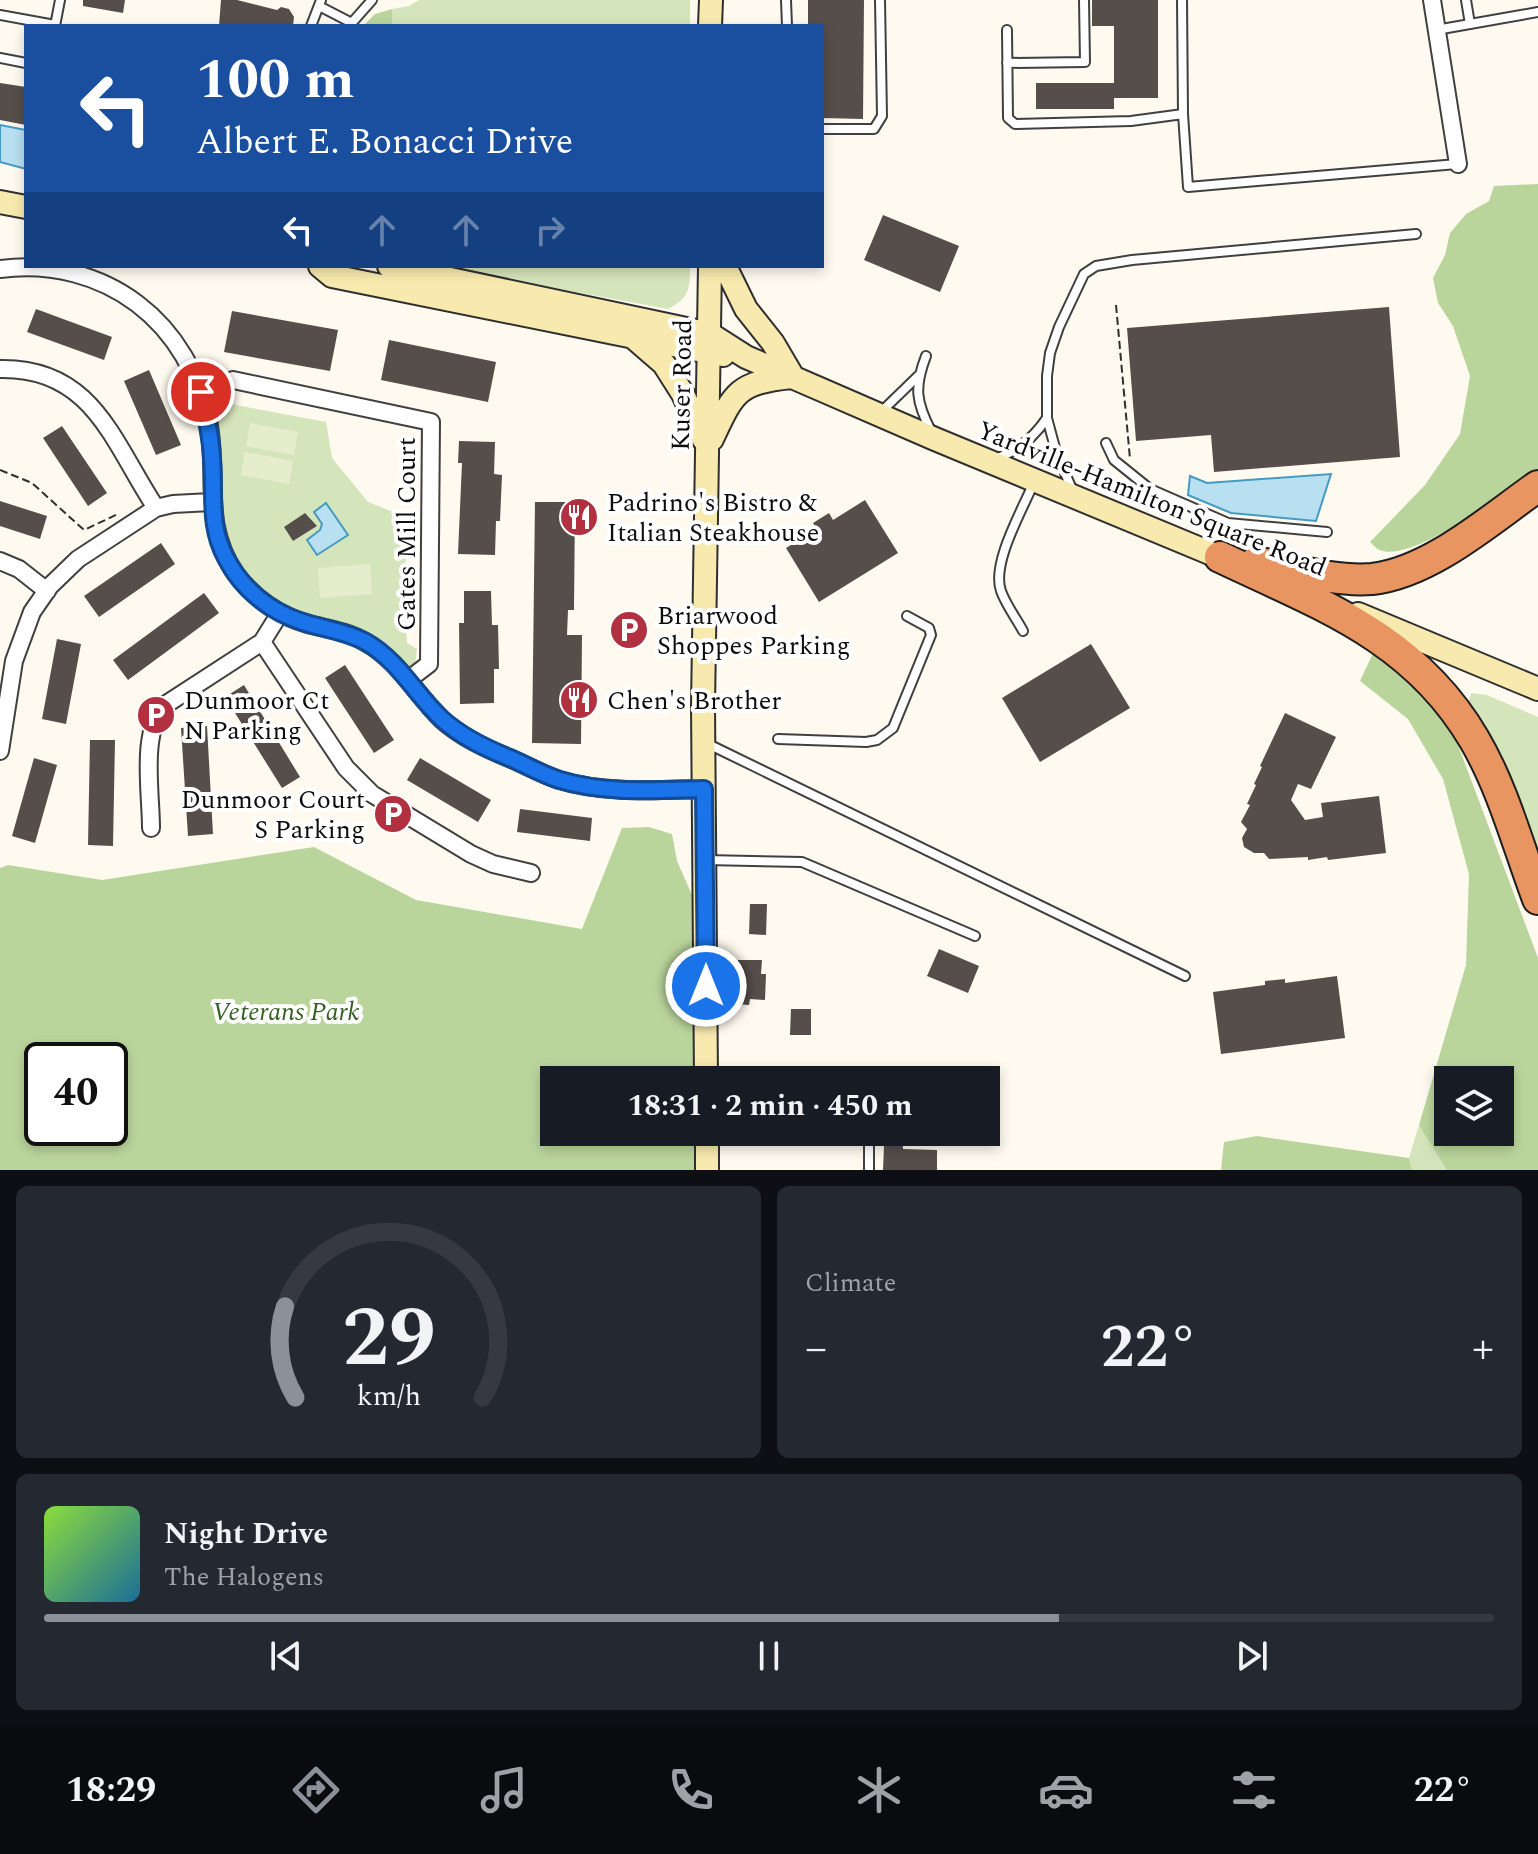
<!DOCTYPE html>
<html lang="en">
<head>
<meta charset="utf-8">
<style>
	body { margin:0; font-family:Spectral,serif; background:#242831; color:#f1f3f6; height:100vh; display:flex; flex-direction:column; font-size:30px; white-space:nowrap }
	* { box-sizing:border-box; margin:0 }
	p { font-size:26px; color:#9ea1a6 }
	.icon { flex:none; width:44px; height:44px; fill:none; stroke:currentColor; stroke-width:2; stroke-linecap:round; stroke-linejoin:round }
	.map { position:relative; height:1170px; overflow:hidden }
	.details { display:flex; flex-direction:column; gap:16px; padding:16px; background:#0d0f14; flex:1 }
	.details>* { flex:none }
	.top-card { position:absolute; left:24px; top:24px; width:800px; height:244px; border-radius:0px; box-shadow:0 4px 12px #0003; background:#1a4fa0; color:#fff; overflow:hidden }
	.buttons { position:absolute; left:1434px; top:1066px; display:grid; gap:16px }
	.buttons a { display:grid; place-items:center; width:80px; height:80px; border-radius:0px; background:#171b24; box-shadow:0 4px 12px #0003; font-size:40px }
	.speed { position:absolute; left:24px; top:1042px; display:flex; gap:16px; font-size:40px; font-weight:700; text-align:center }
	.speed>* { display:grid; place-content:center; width:104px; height:104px; border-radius:50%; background:#171b24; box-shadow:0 4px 12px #0003; line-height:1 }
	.speed .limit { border:4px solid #111; border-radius:12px; background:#fff; color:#111 }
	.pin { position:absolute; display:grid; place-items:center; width:68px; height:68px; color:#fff; margin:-34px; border:4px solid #fff; border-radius:50%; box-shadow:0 2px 8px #0007 }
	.me { position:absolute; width:88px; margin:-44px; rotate:0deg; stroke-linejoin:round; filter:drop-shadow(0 0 6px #0008) }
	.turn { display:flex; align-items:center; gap:28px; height:168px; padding:0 40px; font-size:36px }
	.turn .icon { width:104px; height:104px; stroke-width:2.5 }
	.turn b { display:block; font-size:56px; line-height:68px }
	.lanes { display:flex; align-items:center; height:76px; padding:0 40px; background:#0003; justify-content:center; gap:40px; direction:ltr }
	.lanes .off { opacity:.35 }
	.big { font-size:60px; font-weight:700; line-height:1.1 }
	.details .tile { flex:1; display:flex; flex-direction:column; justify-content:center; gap:12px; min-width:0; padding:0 28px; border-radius:12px; background:#242831 }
	.details .dial { align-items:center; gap:0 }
	.dial svg { height:208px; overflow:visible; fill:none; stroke:#363941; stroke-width:7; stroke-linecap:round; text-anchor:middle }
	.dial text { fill:#f1f3f6; stroke:none }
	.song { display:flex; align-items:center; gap:24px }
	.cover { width:96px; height:96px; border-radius:12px; background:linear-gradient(135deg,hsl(90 70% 55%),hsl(200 70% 35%)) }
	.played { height:8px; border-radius:4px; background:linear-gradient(90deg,#8c9099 70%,#363941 70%) }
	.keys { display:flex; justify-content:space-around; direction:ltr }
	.heat { display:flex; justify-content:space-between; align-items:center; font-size:44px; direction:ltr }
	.details .tiles { flex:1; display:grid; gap:16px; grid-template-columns:1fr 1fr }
	.tile:last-child { grid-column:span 2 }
	.trip { position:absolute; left:540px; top:1066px; width:460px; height:80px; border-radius:0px; background:#171b24; box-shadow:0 4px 12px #0003; font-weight:700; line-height:80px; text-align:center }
	.tab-bar { display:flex; height:128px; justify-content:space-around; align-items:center; background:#090b0e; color:#9ea1a6 }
	.tab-bar .icon { width:56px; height:56px }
	.tab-bar .selected { color:#8c9099 }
	.tab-bar b { font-size:36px; color:#f1f3f6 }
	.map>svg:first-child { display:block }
	.green { fill:#d5e5bb }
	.forest { fill:#bad59c; fill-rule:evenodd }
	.pitch { fill:#e5edcc }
	.water { fill:#b8e0f1; stroke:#459ac2; stroke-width:2 }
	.building { fill:#554e4b }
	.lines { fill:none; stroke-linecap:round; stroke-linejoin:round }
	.lane-casing { stroke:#404040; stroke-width:12 }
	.street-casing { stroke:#404040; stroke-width:20 }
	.secondary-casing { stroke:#2f2f2f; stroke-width:26 }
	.highway-casing { stroke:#1e1e1e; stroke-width:34 }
	.path { stroke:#2f2f2f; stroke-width:2; stroke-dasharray:8 4; stroke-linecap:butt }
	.lane { stroke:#fff; stroke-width:8 }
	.street { stroke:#fff; stroke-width:16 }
	.secondary { stroke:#f8eaaf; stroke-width:22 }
	.highway { stroke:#e89562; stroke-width:30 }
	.route-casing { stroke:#114b97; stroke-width:20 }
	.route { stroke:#1a73e8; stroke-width:14 }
	.labels { text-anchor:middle; stroke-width:8; stroke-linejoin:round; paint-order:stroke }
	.street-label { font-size:26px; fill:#0d0d0d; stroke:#fff }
	.poi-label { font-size:26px; fill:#0d0d0d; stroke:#fff; text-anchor:start }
	.park-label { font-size:26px; font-style:italic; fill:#356023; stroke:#fff }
</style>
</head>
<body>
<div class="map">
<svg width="1538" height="1170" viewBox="0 0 1538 1170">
	<rect width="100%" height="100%" fill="#fefaef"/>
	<path class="green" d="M419,0H690V26H392V9L409,6Z
		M435,266H690C690,290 689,298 668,309Z
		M225,403L326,422L332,458L368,502L411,519L404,576L407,643L417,649L415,665L404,667L305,618L248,585L221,535L212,411Z
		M1471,693L1487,695L1538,717V856L1489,736L1468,704Z
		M1419,1125L1446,1165L1447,1170H1412L1409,1158Z"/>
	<path class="forest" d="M392,9V26H363L375,14Z
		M1538,184V470C1509,490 1412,564 1380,550C1376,549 1374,545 1370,542L1425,485L1460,434L1470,376L1453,326L1438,303L1433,278L1445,255L1450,233L1466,214L1489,201L1494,186Z
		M1375,649L1411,682L1452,729L1538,958V1170H1447L1419,1125L1466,965L1469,874L1443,779L1408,719L1360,681ZM1448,1080H1500V1132H1448Z
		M649,827L672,834L677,861L692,895L696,1080H554V1132H697L698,1170H0V868L8,865L102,880L314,847L416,900L582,929L622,828ZM42,1060H110V1128H42Z
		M1257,1136L1409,1158L1412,1170H1221L1224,1142Z"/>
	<path class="pitch" d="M250,423L298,432L294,455L246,446Z
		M245,452L293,461L289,484L241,475Z
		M370,564L372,594L320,598L318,568Z"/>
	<path class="water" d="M0,125L26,130V169L0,162Z
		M1331,474L1316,521L1231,513L1188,495L1190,476L1207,483Z
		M326,503L348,535L317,555L307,540L320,530L322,524L314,512Z"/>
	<path class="building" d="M83,0H125L123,13L83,6Z
		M221,0H237L277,10L281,7L289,9L294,17L293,26H219Z
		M808,0H864L863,119L822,118V26H808Z
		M1092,0H1158V98H1114V109H1036V83H1114V26H1092Z
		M0,83L26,87V125L0,120Z
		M883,215L959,246L940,292L864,260Z
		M1389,307L1400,457L1214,472L1211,435L1136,441L1127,328Z
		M36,309L112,337L104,360L27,332Z
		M232,311L338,330L330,371L224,352Z
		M389,340L496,362L488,402L381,380Z
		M149,370L181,445L156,455L124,381Z
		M62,426L107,493L88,506L43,438Z
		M459,441L495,442L494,474L502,475L500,521H496L495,555L458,554L462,463H458Z
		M865,500L898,553L819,602L786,548L817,529L813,523L829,513L833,520Z
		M0,501L47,516L40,539L0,526Z
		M535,502H575L574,610H568L567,635H582L581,744L532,743Z
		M305,513L317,526L293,541L284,527Z
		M161,543L175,564L99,617L84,596Z
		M464,591H491L492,625H498L499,669H494V703L460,704L459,623H464Z
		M204,593L219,613L128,680L113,660Z
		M57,639L81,644L66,724L42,719Z
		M1091,644L1130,708L1040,762L1002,698Z
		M345,665L394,740L374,753L325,678Z
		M244,685L300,777L282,788L225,697Z
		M1285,713L1336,737L1311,789L1298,784L1291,800L1305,820L1323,817L1321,803L1379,796L1386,853L1328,860L1327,857L1308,860V857L1269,859L1264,853H1254L1244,847L1242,838L1247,829L1241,822L1250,805L1247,804L1256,785L1254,784L1262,767L1260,766Z
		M207,726L213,834L188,836L181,728Z
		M90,740H115L113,846L88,845Z
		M34,758L57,765L35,843L12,836Z
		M420,758L491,800L478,822L407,780Z
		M520,809L592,818L590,841L517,832Z
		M750,904H767L766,935L749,934Z
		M939,949L979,966L968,993L927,976Z
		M738,960H762L761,974H766L765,1000L750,999L749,1005L737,1004V977H733V965H738Z
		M1337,976L1345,1038L1221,1054L1213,992L1265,985V981L1285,979V983Z
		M791,1009H811V1035H790Z
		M884,1146H903V1149L937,1150V1170H883Z"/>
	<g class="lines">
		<defs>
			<path id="lane" d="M786,0L787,26
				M1466,0L1470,24
				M319,6L350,22
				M0,15L55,25
				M55,26L60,0
				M311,26L321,0
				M349,26L372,0
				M1007,30L1008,118L1015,124L1131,121L1183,114L1182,0
				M1436,30L1538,12
				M0,58L26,63
				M1007,63L1085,62L1084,0
				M1183,114L1188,187L1457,164
				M822,129H874L882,116L880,0
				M926,356C914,387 916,402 931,431
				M882,411L918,376
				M1047,418V376L1050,353L1059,327L1084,274L1096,266L1132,260L1416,234
				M1106,443L1114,460L1150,489L1228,523L1327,532
				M997,458C1019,451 1034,437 1047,418L1057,455L1072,489
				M1023,631C1016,618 1006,605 1001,591C991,563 1023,509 1034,482
				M778,739L866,742L877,740L893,728L931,635L929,628L907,616
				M704,742L1185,976
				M705,860L802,862L975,936
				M869,1132V1170"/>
			<path id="street" d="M1432,0L1458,164
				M0,269C105,256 191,322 209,426C218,479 202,524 235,573C252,597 279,616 308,624C327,629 347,631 365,642C398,660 415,693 441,719C461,737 485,748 509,758C526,765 542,774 559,780C605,794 657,790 704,789
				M0,369C93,367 113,443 156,508
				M201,392L233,380L431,422L429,664L408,680
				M0,561L19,569L47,591
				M262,642L346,768L372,794L471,854L493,864L531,873
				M0,751L14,661L32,612L50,586L78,559L156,508L173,504L211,502
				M151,828C151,792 140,732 165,705L262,642L280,613"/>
			<path id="secondary" d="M710,26L711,0
				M0,202L26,207
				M320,266L332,276L723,355
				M389,266L710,334L746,357L935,439L1234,563
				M725,266L746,309L773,343L793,377
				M634,338L664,364L683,394L704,440
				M712,439C734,392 737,383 791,377
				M1358,614L1538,689
				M706,1080L703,705L710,266
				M707,1132V1170"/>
			<path id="highway" d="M1220,557C1321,605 1414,637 1474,739C1503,788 1518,846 1538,899
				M1256,562C1293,569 1334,582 1372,579C1430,573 1491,519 1538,486"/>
		</defs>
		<use href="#lane" class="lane-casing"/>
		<use href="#street" class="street-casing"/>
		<use href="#secondary" class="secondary-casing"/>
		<use href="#highway" class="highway-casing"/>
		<path class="path" d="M1116,305L1130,459
			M0,470L32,483L84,530L118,514"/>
		<use href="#lane" class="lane"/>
		<use href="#street" class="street"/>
		<use href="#secondary" class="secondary"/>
		<use href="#highway" class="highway"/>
	</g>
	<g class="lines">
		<defs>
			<path id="route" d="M201,392C206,414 211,435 212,458C215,493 208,525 226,558C242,589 270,612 303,622C324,629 346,631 366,642C399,661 415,694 442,719C462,737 485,748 510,758C526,765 543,775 560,780C606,794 657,790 704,789L706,986"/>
		</defs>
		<use href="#route" class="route-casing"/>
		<use href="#route" class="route"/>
	</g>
	<defs>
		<symbol id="restaurant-disc" viewBox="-11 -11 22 22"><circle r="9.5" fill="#b23141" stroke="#fff"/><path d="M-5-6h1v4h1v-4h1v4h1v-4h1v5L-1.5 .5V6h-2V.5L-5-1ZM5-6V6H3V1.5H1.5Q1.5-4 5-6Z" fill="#fff"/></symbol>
		<symbol id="parking-disc" viewBox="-11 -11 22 22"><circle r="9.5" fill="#b23141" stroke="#fff"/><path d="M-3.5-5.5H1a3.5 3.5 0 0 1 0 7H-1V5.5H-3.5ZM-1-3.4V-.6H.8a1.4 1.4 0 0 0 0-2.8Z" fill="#fff"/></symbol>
	</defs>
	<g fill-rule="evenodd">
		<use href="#restaurant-disc" x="557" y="495" width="44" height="44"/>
		<use href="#parking-disc" x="607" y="608" width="44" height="44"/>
		<use href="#restaurant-disc" x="557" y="678" width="44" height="44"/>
		<use href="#parking-disc" x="134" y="693" width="44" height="44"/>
		<use href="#parking-disc" x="371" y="792" width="44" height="44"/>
	</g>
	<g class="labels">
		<g class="street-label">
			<text transform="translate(681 385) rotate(-89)" y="9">Kuser Road</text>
			<text transform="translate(1152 498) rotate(22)" y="9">Yardville-Hamilton Square Road</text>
			<text transform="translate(406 534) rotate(-90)" y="9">Gates Mill Court</text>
		</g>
		<g class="poi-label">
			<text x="607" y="511">Padrino's Bistro &amp;<tspan x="607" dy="30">Italian Steakhouse</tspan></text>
			<text x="657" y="624">Briarwood<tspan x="657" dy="30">Shoppes Parking</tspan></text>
			<text x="184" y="709">Dunmoor Ct<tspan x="184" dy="30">N Parking</tspan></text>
			<text x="607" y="709">Chen's Brother</text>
			<text x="365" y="808" text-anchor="end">Dunmoor Court<tspan x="365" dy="30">S Parking</tspan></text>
		</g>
		<g class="park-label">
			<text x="286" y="1020">Veterans Park</text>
		</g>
	</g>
</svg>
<div class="buttons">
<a><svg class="icon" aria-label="layers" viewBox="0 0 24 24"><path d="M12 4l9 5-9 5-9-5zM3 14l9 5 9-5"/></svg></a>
</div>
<div class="speed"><div class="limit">40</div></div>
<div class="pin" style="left:201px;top:392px;background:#d93025"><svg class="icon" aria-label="arrive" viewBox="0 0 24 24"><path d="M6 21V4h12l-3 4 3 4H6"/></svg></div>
<svg class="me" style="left:706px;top:986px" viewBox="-20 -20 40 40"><circle r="17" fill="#1a73e8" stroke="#fff" stroke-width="3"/><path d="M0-11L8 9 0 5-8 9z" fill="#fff"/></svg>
<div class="trip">18:31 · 2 min · 450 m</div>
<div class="top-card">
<div class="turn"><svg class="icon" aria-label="left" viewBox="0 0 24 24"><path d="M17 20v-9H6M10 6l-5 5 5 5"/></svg><div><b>100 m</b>Albert E. Bonacci Drive</div></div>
<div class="lanes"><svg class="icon" aria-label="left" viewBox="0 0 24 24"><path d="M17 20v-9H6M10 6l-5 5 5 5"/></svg><svg class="icon off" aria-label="ahead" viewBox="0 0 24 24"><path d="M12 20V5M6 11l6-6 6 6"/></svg><svg class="icon off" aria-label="ahead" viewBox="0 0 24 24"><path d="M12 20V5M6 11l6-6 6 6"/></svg><svg class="icon off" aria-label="right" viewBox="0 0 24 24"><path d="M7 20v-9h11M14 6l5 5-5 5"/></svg></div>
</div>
</div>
<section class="details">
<div class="tiles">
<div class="tile dial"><svg viewBox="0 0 100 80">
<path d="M14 69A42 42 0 1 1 86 69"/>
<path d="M14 69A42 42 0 0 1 10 34" stroke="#8c9099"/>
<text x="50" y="56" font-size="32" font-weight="700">29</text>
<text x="50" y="72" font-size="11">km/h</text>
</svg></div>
<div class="tile"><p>Climate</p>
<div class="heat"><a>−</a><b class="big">22°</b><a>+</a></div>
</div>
<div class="tile">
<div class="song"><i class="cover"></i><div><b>Night Drive</b><p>The Halogens</p></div></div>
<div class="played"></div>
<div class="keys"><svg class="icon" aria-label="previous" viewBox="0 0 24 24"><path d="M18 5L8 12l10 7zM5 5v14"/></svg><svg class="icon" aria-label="pause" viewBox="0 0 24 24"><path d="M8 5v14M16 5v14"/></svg><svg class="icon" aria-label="next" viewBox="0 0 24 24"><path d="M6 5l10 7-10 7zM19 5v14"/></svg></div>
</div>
</div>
</section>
<nav class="tab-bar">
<b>18:29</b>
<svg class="icon selected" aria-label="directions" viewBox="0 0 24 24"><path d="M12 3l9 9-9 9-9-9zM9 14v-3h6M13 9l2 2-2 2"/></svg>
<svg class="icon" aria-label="music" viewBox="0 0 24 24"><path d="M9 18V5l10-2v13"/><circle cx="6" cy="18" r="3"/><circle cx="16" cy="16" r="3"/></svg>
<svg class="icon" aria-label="phone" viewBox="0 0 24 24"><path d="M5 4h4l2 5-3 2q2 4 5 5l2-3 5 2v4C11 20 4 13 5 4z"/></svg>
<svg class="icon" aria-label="climate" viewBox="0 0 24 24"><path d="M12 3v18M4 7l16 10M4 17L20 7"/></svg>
<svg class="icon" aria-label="car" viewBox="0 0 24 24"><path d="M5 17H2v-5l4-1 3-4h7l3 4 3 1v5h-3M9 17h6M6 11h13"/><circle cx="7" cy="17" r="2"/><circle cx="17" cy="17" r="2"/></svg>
<svg class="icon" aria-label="filters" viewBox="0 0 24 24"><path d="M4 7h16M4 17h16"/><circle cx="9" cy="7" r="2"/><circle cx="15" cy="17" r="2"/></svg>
<b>22°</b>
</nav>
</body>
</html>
